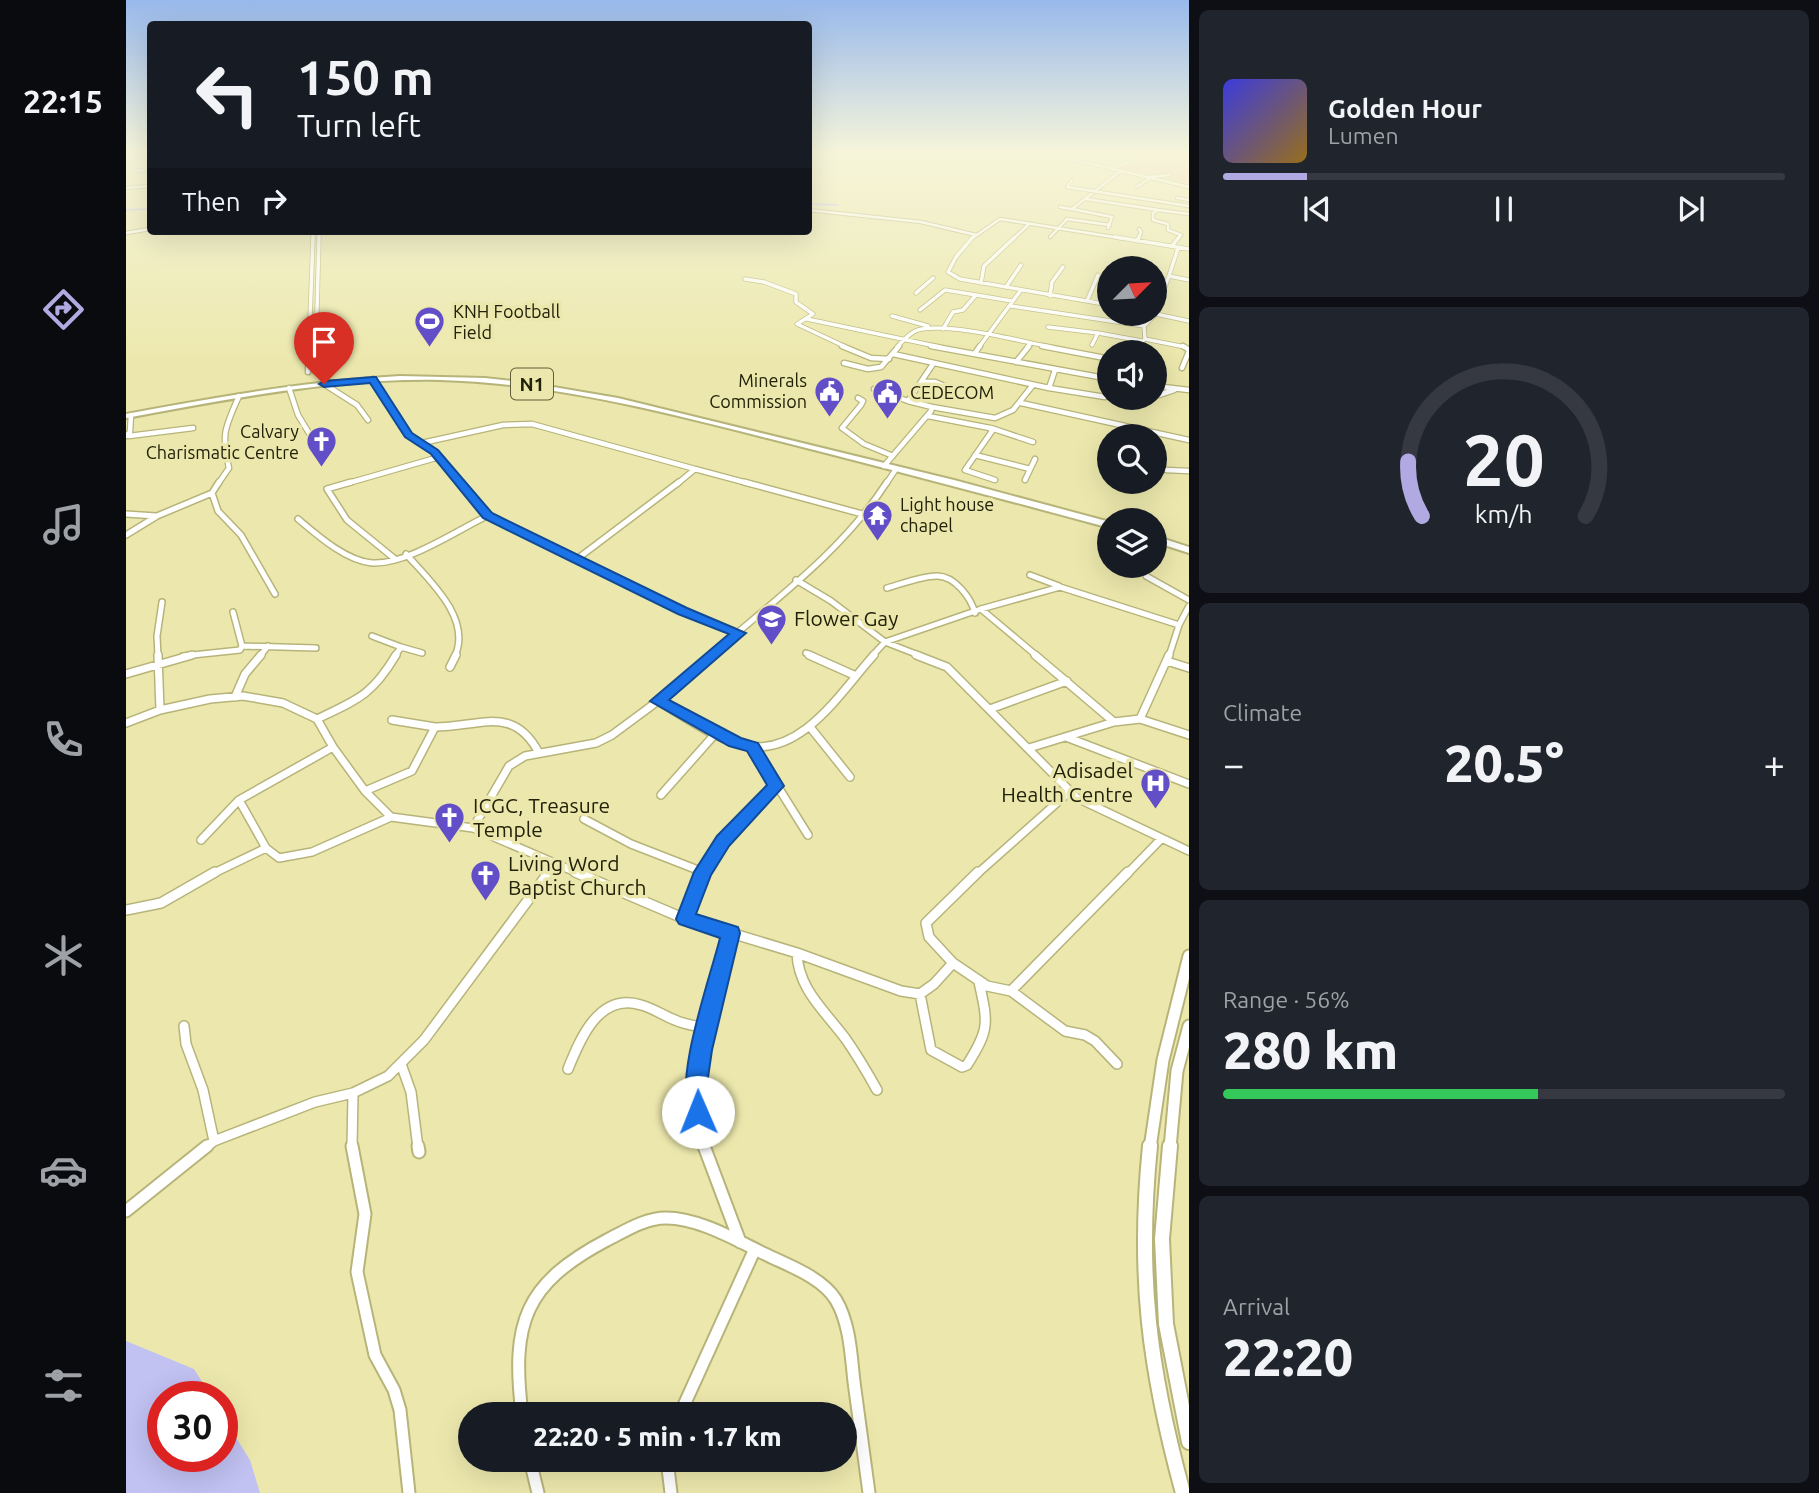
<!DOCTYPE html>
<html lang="en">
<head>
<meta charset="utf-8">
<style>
	body { margin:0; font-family:Ubuntu,sans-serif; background:#20242c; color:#f1f3f6; height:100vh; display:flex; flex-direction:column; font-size:26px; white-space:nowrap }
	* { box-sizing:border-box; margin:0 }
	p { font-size:23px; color:#9ea1a6 }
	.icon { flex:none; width:38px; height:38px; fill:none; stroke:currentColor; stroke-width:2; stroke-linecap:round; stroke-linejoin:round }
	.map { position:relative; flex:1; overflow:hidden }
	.sheet { display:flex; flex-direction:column; gap:10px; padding:10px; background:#0d0f14; width:630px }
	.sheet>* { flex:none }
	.banner { position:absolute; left:21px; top:21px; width:665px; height:214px; border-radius:7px; box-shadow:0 7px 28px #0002; background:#171b24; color:#f1f3f6; overflow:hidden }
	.needle { width:46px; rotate:66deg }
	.fabs { position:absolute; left:971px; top:256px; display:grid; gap:14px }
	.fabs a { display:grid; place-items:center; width:70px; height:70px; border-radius:50%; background:#171b24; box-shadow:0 7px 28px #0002; font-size:35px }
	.speed { position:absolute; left:21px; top:1381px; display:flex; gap:14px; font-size:35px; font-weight:700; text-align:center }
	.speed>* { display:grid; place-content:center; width:91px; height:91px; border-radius:50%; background:#171b24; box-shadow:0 7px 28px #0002; line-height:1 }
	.speed .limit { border:10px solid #d22; background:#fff; color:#111 }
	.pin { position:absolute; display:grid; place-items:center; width:60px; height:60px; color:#fff; margin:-72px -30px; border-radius:50% 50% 50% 0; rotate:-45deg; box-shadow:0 0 7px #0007 }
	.pin .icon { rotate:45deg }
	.me { position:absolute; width:77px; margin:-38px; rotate:359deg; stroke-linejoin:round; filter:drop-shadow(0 0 5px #0008) }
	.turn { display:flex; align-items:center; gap:24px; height:147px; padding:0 35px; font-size:32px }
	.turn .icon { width:91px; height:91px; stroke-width:2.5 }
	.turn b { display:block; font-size:49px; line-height:60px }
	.then { display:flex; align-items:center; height:66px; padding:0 35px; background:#0003; gap:14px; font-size:26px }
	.big { font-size:52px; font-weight:800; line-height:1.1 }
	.sheet .widget { flex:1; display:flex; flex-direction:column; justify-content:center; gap:10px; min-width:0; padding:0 24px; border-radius:10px; background:#20242c }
	.sheet .dial { align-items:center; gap:0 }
	.dial svg { height:182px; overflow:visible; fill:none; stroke:#363941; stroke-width:7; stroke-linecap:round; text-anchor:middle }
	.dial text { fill:#f1f3f6; stroke:none }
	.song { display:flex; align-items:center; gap:21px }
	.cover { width:84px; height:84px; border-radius:10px; background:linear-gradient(135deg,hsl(240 70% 55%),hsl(40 70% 35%)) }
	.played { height:7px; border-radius:4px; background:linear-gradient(90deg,#b1a9e1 15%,#363941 15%) }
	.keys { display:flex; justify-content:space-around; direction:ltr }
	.heat { display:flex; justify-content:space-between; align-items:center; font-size:38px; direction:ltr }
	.charge { height:10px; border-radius:5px; background:linear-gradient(90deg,#34c759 56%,#363941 0) }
	.trip { position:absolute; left:332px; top:1402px; width:399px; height:70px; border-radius:35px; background:#171b24; box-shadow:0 7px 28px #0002; font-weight:800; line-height:70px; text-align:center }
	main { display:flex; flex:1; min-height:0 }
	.tab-bar { display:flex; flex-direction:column; width:126px; justify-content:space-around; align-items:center; background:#090b0e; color:#9ea1a6 }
	.tab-bar .icon { width:49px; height:49px }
	.tab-bar .selected { color:#b1a9e1 }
	.tab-bar b { font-size:32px; color:#f1f3f6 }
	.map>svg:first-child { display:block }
	.green { fill:#f8c2aa }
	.water { fill:#c1c1f2 }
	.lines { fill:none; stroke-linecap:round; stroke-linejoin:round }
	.stream { stroke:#c1c1f2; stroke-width:2 }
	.minor-far6-casing { stroke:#b7b47a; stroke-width:4.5 }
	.minor-far5-casing { stroke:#b7b47a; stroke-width:5 }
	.minor-far4-casing { stroke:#b7b47a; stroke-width:7 }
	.minor-far3-casing { stroke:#b7b47a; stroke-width:8 }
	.minor-far2-casing { stroke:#b7b47a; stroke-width:10 }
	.minor-far1-casing { stroke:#b7b47a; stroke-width:12 }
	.minor-casing { stroke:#b7b47a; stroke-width:15 }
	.tertiary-far1-casing { stroke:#b7b47a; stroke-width:15 }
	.tertiary-casing { stroke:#b7b47a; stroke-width:18 }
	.trunk-casing { stroke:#b7b47a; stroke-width:4 }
	.minor-far6 { stroke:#fff; stroke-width:2.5 }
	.minor-far5 { stroke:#fff; stroke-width:3.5 }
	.minor-far4 { stroke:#fff; stroke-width:4.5 }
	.minor-far3 { stroke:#fff; stroke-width:5 }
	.minor-far2 { stroke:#fff; stroke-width:7 }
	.minor-far1 { stroke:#fff; stroke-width:9 }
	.minor { stroke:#fff; stroke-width:11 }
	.tertiary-far1 { stroke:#fff; stroke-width:11 }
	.tertiary { stroke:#fff; stroke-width:14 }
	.trunk { fill:#fff; fill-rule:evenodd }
	.route { fill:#1a73e8; stroke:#114b97; stroke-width:2 }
	.labels { text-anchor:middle; stroke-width:7; stroke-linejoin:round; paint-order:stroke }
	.far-poi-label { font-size:18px; fill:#222109; stroke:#ece8ad; text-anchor:start }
	.shield { fill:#ece8ad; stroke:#5f5d3a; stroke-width:2 }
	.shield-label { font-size:19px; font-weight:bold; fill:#222109 }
	.poi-label { font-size:21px; fill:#222109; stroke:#ece8ad; text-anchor:start }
</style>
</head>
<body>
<main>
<nav class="tab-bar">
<b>22:15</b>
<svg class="icon selected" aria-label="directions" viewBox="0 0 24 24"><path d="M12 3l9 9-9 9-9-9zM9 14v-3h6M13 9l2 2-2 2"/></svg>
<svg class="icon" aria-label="music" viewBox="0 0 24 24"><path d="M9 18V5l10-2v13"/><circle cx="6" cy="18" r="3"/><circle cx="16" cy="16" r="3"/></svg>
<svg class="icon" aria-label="phone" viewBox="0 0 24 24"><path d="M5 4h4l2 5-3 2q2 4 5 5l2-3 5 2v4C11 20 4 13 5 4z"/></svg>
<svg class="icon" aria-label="climate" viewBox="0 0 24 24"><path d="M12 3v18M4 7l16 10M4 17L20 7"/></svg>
<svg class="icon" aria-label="car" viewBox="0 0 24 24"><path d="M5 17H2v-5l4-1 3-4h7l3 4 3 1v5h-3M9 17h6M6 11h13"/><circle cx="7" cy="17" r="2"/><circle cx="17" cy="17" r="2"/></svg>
<svg class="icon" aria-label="filters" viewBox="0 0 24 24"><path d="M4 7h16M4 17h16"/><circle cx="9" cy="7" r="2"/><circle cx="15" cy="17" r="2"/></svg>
</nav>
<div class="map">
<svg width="1063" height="1493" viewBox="0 0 1063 1493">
	<rect width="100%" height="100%" fill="#ece8ad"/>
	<path class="green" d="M1033,152L1063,156V184L996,168Z"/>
	<path class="water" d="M0,1341L68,1369L85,1396H37V1456H96V1415L124,1460L134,1493H0Z"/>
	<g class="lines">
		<path class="stream" d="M682,204L712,205
			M0,210L24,209"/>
		<defs>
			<path id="minor-far6" d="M915,152L1063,187
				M0,157H24
				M988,168L1024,152
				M9,171L24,169
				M946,180L941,187L1063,206
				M1010,187L1026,177L1043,175
				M0,188L24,186
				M1051,198L1063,200
				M960,199L1032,210
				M934,207L945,209
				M946,209L996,170
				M946,209L986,217L982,228
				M682,210L795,222L850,235
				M0,233L24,229
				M924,237L941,219L984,225
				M187,239V231
				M193,239V231
				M845,239L874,219L1000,239
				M887,239L903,224
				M1012,239L1015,232L1013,229
				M1052,239L1055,235L1042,230V224L1027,220V213L1032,210L1063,214"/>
			<path id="minor-far5" d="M847,237L830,257L822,272L834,279L984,305
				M989,237L1063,249
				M1011,241L1013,237
				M1046,246L1053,237
				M1052,248L1043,276L1063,280
				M619,279L638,282L670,294V302L687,314L671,324L720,347
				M855,283L858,266L889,237
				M880,287L895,265
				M790,293L807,278
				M924,296L926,282L937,267
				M961,301L972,275
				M885,306L1018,326
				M794,310L819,290L850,295
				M1029,314L1043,276
				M766,316L802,326
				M681,319L814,347
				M922,327L972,333
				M817,329L827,312L837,310L850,295L886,301
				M1019,339L1059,347
				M966,345L972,333L1016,341
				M183,347L187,237
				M190,347L193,237
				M771,347C777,341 784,332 792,330C822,322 893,341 925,347
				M853,347L895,290
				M901,347L904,344
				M1010,347L1019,339L1018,326L1030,314L1063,321"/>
			<path id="minor-far4" d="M716,346L745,358L763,359
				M805,346L984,379
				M916,346L984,359
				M1057,346L1063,350
				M1009,352L1011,346
				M849,353L854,346
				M767,354L923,388L929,370
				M890,362L903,346
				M718,363L742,369L755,367L773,346
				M1056,368L1063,351
				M189,371L190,346
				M182,372L183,346
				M247,379L282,435L308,452L334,484
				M796,382H809L828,390
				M198,384L231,405L242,420
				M1029,386L1063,390
				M163,388L172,415L186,438
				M923,388L979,397L984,379
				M748,389L782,401
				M1033,395L1048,390
				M732,398L737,401L735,405L716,428L738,444L767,456
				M895,403L1063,440
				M806,407L869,418L887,410L907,385
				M802,416L864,428L866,431L839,470L869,480
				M865,428L907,442
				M0,436L4,432L5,415
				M3,436L67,428
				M296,443L377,425L406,424L569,469
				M849,455L904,469
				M758,466L805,411L806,407L782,401L807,364
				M1040,470L1063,471
				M899,480L909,459
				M92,484L103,468C95,433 99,428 113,396
				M219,484L313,457
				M551,484L569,469L625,484
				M760,484L770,469"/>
			<path id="minor-far3" d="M225,482L201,489L221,520L269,559
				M333,482L361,516L535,601L613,633
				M618,482L740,515
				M86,493L92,511L115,535L149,594
				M0,514L30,516
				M172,519C191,535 220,561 246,563C280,565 330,531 361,516
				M0,535L31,516L86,493L93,482
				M280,554C303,580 346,618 329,656
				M451,559L553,482
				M1019,565L1020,576L1063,600
				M904,575L933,586
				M670,580L705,601L759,642L795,656
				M761,588C776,584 795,576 811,576C829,576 845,598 849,613
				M855,609L911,656
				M246,636L275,647
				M116,646L190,648
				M680,653L687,656
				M32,656L31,636L36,602
				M57,656L114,650L116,646L107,612
				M134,656L142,646
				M269,656L275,647L296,653
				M584,656C646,602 716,552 761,482
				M746,656L759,642L855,609L934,587L1053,625L1063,606
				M1043,656L1053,625"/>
			<path id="minor-far2" d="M32,655L34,710
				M683,655L730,676
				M790,655L821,667L951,798L1063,851
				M909,655L988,722L1014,719L1063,735
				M1041,661L1063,668
				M324,667L330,655
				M0,674L66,655
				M109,697L119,674L135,655
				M532,701C559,717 587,738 618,745C675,759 716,690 748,655
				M864,709L941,681
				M191,719C233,699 246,695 270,655
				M1014,719L1043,655
				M0,723L34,710L84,699L117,696L157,703L191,719L207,747L239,791L265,817L347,828L454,874
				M309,727C354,727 387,704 413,753
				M684,727L724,777
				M940,737L1063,784
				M627,747L682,835
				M903,748L988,722
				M239,791L286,771L309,727L266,720
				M535,795L590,733
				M113,800L140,848L153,858L186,852L265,817
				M458,819L505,844L577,872
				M347,828L383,766L399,756L470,743L486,735L532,701L586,655
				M75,840L113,800L207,747
				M86,874L140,848
				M422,874L429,864
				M576,874L597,841L650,786
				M851,874L943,792
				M1001,874L1035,839"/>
			<path id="minor-far1" d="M449,872L559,919L671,953L775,991L794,994L808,984L827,963L861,986L885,991L1002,872
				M0,910L35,903L89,872
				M559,919L577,872
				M671,953C672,989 699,1011 719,1038C731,1055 741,1072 751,1090
				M827,963L803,937L800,923L852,872
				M885,991L939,1031L959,1035L969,1041L991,1064
				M794,994L805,1050L836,1067L841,1065C864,1029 862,1023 853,982
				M58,1026L60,1044L77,1090L88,1141
				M275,1064L285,1092L292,1148
				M442,1069C454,1039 473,992 515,1005C527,1008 538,1016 549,1020C559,1025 571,1026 581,1028
				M79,1148L88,1141L189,1102L227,1093L262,1076L298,1040L423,872
				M226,1148L227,1093
				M578,1148C563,1074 586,1004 605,933"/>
			<path id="minor" d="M226,1146L239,1214L231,1272L249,1355L268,1390L274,1410L283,1493
				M292,1146L293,1152
				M578,1146L614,1242
				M0,1211L81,1146
				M396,1414C385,1323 398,1284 481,1240C499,1231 519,1218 540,1218C573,1218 610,1240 639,1254C663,1266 696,1277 710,1300C724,1324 725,1355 728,1382C733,1419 738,1456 743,1493
				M554,1414L628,1251
				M404,1460L412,1493
				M541,1460L545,1493"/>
			<path id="tertiary-far1" d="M1024,1148L1037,1060L1063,956
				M1044,1148L1051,1071L1063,1026"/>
			<path id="tertiary" d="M1024,1146C1011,1274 1023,1369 1057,1493
				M1044,1146L1036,1239L1040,1324L1063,1442"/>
			<path id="trunk" d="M274,376L359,378L404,383L492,398L828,480L984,522V528C869,497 756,467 641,438C534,411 426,383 314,380C208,378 104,399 0,418V414C91,397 182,381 274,376Z
				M1029,536L1063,547V553L1029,542Z"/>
		</defs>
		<use href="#minor-far6" class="minor-far6-casing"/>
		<use href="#minor-far5" class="minor-far5-casing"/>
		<use href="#minor-far4" class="minor-far4-casing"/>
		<use href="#minor-far3" class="minor-far3-casing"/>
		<use href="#minor-far2" class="minor-far2-casing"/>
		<use href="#minor-far1" class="minor-far1-casing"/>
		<use href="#minor" class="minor-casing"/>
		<use href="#tertiary-far1" class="tertiary-far1-casing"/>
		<use href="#tertiary" class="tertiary-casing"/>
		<use href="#trunk" class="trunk-casing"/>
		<use href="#minor-far6" class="minor-far6"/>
		<use href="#minor-far5" class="minor-far5"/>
		<use href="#minor-far4" class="minor-far4"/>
		<use href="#minor-far3" class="minor-far3"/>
		<use href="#minor-far2" class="minor-far2"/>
		<use href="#minor-far1" class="minor-far1"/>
		<use href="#minor" class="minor"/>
		<use href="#tertiary-far1" class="tertiary-far1"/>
		<use href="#tertiary" class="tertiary"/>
		<use href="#trunk" class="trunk"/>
	</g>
	<linearGradient id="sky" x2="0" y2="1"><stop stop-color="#98b9ec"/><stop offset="0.42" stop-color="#f6f5da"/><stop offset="1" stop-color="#f6f5da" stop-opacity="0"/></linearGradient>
	<rect width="1063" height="361" fill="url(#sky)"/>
	<path class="route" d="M247,377H250L286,433L312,450L366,513L561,608L620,633L543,700L615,738L632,743L658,786L603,846L585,875L570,914L612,927L614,933L586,1050L580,1091L583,1112L580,1120L572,1123L564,1120C547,1079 583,982 594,938L553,924L550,919L568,872L591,836L641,785L621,751L603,746L524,701L603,634L552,614L357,518L305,454L279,437L244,383L198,387L193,384L198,381Z"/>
	<defs>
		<symbol id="stadium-pin" viewBox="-11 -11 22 30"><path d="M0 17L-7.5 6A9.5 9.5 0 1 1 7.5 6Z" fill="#624fc8" stroke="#ece8ad"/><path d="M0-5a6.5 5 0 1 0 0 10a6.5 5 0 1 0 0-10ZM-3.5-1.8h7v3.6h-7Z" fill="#fff"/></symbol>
		<symbol id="civic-pin" viewBox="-11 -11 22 30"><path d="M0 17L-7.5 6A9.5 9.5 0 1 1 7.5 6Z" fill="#624fc8" stroke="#ece8ad"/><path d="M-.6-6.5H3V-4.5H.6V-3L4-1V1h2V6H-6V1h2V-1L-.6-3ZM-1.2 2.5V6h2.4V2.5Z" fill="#fff"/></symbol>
		<symbol id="church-pin" viewBox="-11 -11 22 30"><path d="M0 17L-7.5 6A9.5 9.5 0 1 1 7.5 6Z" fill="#624fc8" stroke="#ece8ad"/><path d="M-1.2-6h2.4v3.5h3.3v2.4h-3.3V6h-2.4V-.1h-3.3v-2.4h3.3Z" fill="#fff"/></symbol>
		<symbol id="temple-pin" viewBox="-11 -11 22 30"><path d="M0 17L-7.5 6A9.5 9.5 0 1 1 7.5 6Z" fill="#624fc8" stroke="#ece8ad"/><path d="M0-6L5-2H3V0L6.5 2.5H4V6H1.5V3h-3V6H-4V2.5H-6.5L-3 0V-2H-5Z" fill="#fff"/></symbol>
		<symbol id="school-pin" viewBox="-11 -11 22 30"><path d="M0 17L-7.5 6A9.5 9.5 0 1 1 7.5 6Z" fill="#624fc8" stroke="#ece8ad"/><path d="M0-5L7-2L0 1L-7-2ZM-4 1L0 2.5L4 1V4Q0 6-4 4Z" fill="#fff"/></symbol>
		<symbol id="hospital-pin" viewBox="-11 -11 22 30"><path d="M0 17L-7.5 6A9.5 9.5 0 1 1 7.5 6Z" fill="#624fc8" stroke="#ece8ad"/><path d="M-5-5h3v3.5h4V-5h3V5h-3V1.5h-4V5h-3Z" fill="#fff"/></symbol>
	</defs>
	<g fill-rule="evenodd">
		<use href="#stadium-pin" x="286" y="304" width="35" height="47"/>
		<use href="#civic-pin" x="686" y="374" width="35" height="47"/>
		<use href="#civic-pin" x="744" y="376" width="35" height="47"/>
		<use href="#church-pin" x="178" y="424" width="35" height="47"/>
		<use href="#temple-pin" x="734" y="498" width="35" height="47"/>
		<use href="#school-pin" x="628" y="602" width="35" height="47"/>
		<use href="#hospital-pin" x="1012" y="766" width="35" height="47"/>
		<use href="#church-pin" x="306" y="800" width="35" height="47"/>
		<use href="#church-pin" x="342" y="858" width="35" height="47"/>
	</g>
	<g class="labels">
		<g class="far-poi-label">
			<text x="327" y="318">KNH Football<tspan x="327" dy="21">Field</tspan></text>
			<text x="681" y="387" text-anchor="end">Minerals<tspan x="681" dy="21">Commission</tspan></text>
			<text x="784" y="399">CEDECOM</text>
			<text x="173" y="438" text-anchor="end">Calvary<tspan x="173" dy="21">Charismatic Centre</tspan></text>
			<text x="774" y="511">Light house<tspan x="774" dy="21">chapel</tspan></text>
		</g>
		<rect class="shield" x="385" y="368.5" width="42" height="31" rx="5"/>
		<g class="shield-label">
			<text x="406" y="391">N1</text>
		</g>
		<g class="poi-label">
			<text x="668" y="626">Flower Gay</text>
			<text x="1007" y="778" text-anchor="end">Adisadel<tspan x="1007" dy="24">Health Centre</tspan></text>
			<text x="347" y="813">ICGC, Treasure<tspan x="347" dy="24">Temple</tspan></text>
			<text x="382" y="871">Living Word<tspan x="382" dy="24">Baptist Church</tspan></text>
		</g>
	</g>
</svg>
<div class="fabs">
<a><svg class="needle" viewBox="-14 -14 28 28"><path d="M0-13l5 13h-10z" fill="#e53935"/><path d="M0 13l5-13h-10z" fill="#9ea1a6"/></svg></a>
<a><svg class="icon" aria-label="sound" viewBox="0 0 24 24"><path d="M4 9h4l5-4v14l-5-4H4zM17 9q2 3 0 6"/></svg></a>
<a><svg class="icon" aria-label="search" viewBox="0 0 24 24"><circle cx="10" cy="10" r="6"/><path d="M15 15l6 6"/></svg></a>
<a><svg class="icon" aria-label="layers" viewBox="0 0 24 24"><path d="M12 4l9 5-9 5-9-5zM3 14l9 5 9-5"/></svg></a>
</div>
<div class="speed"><div class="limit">30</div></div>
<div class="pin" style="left:198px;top:384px;background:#d93025"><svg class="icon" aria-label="arrive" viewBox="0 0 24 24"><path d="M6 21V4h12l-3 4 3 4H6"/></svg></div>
<svg class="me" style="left:572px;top:1112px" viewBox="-20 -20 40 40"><circle r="19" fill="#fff"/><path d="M0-13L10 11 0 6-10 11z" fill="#1a73e8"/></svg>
<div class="trip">22:20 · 5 min · 1.7 km</div>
<div class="banner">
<div class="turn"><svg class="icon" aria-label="left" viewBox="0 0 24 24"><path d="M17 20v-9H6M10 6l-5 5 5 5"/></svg><div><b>150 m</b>Turn left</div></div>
<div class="then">Then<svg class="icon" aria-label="right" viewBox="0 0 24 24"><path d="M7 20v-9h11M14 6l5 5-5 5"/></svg></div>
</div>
</div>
<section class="sheet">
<div class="widget">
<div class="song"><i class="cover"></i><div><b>Golden Hour</b><p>Lumen</p></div></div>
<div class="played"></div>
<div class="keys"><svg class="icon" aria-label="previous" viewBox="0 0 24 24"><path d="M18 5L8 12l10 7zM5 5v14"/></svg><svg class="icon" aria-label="pause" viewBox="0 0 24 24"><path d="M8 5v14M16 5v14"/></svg><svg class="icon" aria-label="next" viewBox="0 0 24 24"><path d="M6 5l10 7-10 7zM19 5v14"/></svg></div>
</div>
<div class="widget dial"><svg viewBox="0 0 100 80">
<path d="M14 69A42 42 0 1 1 86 69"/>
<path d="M14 69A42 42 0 0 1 8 45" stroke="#b1a9e1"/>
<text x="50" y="56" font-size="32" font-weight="700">20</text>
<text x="50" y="72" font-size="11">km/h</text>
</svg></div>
<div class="widget"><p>Climate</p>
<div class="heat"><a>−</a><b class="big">20.5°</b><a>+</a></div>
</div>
<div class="widget"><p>Range · 56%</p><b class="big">280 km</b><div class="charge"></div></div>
<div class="widget"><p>Arrival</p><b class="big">22:20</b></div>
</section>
</main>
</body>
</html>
